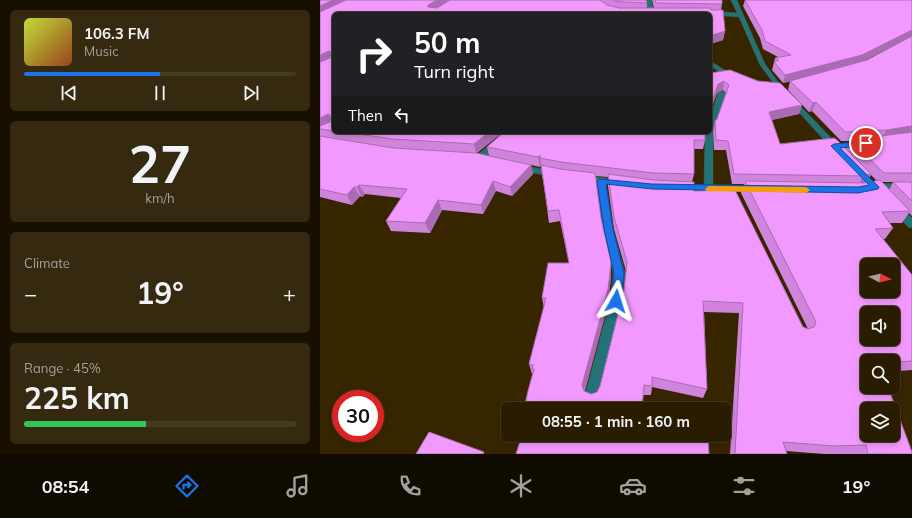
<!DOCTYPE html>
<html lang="en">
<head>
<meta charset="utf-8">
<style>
	body { margin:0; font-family:Mulish,sans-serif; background:#35290f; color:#f1f3f6; height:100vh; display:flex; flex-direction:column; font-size:15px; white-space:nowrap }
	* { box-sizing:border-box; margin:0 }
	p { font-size:13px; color:#a5a199 }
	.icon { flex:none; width:22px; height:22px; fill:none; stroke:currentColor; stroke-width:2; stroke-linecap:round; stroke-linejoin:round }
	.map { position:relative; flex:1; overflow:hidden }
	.sheet { display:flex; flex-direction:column; gap:10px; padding:10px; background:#170f00; width:320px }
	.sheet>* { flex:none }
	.guide { position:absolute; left:12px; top:12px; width:380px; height:122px; border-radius:6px; box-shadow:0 2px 6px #0003,0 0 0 1px #453a22; background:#202124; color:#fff; overflow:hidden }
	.needle { width:26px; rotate:97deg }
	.buttons { position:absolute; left:540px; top:258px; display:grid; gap:8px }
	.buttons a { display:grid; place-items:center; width:40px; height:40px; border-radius:6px; background:#291c00; box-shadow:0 2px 6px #0003,0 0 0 1px #453a22; font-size:20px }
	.speed { position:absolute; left:12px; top:390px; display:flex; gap:8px; font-size:20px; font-weight:700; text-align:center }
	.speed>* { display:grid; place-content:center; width:52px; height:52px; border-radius:50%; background:#291c00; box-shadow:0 2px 6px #0003,0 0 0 1px #453a22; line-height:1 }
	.speed .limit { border:6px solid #d22; background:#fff; color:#111 }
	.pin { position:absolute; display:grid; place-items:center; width:34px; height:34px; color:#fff; margin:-17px; border:2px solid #fff; border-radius:50%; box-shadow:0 1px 4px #0007 }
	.me { position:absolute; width:44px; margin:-22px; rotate:6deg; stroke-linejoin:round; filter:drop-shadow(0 0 3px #0008) }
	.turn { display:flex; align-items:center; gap:14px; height:84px; padding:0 16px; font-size:18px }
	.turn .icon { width:52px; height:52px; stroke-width:2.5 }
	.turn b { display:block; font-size:28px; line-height:34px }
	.then { display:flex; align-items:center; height:38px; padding:0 16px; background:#0003; gap:8px; font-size:15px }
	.big { font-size:30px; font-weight:700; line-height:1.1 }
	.sheet .tile { flex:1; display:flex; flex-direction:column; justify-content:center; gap:6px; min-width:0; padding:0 14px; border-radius:6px; background:#35290f }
	.sheet .dial { align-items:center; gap:0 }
	.dial b { font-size:52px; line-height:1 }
	.song { display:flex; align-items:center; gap:12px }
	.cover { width:48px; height:48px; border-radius:6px; background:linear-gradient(135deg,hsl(70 70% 55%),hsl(20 70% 35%)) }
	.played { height:4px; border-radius:2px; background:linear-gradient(90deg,#1a73e8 50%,#453a22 50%) }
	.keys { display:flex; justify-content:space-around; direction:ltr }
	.heat { display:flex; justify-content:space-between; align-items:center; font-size:22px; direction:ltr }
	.charge { height:6px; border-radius:3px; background:linear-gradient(90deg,#34c759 45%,#453a22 0) }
	.trip { position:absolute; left:181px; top:402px; width:230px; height:40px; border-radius:6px; background:#291c00; box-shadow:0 2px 6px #0003,0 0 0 1px #453a22; font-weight:700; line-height:40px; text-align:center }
	.menu { display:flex; height:64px; justify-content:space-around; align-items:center; background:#100b00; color:#a5a199 }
	.menu .icon { width:28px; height:28px }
	.menu .on { color:#1a73e8 }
	.menu b { font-size:18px; color:#f1f3f6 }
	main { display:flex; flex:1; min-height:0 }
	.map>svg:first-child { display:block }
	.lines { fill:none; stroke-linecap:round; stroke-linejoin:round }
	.minor-casing { stroke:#53411d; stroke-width:1 }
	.minor { fill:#227278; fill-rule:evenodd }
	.wall { fill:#d084db; fill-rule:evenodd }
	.shaded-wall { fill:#a96bb2 }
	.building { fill:#f299ff; stroke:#a96bb2; fill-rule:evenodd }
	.route { fill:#1a73e8; stroke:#114b97 }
	.slow { fill:#f59e0b }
</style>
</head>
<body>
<main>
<section class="sheet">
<div class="tile">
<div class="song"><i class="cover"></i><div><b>106.3 FM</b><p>Music</p></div></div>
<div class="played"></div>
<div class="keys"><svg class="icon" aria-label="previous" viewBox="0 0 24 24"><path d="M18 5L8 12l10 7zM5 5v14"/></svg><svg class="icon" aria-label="pause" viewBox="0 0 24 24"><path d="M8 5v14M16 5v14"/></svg><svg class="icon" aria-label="next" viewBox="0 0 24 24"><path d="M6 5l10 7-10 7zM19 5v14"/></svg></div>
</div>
<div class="tile dial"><b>27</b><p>km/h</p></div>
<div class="tile"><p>Climate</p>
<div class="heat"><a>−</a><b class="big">19°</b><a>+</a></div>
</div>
<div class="tile"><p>Range · 45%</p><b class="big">225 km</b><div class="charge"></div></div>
</section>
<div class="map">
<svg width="592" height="454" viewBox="0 0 592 454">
	<rect width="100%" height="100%" fill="#372500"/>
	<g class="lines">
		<defs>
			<path id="minor" d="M325,0H331L335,14H329Z
				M411,0H417L445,64L462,87L519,146L520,148L519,150H513L458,89L440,65L419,17L390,15L387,13L390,11L417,13Z
				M390,61L392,62L417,78L412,79L390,66Z
				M402,91L406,93L394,128L391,130L393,132V185L434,186L439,189L434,192L357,190L355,188L357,186L360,185H384L385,132H390V117L398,93Z
				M185,132H194L162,160H156L155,158L156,156Z
				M200,165L235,171L239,174L235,177L197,170L196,168Z
				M263,175L301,180L306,183L301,186L286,184L293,229L305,273L302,301L279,395L277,400L272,402L267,400L265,395L290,301L293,273L283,229L277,183L260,180L259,178Z
				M592,183V189L552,190L547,187L552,184Z
				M577,206L580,207L592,218V228L588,227L574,211L572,209L574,207Z"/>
		</defs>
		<use href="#minor" class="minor-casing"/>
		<use href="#minor" class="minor"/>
	</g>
	<path class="wall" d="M0,0H326L327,3V8H334L332,0H402V4L401,10L405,31L403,40L390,44V14H14V132H183L157,153L169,156L167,147L184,132L385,140L383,149H374V174L372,182L374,191L483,327L488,329L421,193L424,184H412L406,150H394L393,130L395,121L397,119L406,93L403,90L397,93L390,112V73L482,105L479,114L452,120L460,144L526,149L530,141H521L492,111L489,112L468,90L470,81H472L463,83L452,70L455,58L458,57L443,49L440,38L423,6L425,0H420H592V36L543,61L547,60L592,36V216L589,213L582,223H569L573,228L565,239H563L592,275V370L579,371V372L573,378V361H547L592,454H505L466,451L467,454H410L419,313L384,312L387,389L383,398L332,387L331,395H323L204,409L213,374H212L209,364L224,308L222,298L249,263L240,221L229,223L221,165L220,167L211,165L213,174L192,196L176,191L163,214L122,210L110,233L71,231L66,221L81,198L45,194L42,197L40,196L32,205L0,197ZM551,175L557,181L547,183ZM276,176L288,177V186L294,229L306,271L304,290L280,386L277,392L271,394L264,391L289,301L291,273V262L281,218ZM562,182H573L569,190Z"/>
	<path class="shaded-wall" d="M13,0H32L0,15V6Z
		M117,0H132L110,13L108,7V5Z
		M592,30V36L538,64L463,83L465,75Z
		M405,31L403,40L390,44V36Z
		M9,51L13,60L0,65V55Z
		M404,81L403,90L397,93L390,112V108L398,84Z
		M496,102L492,111L489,112L493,103Z
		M482,105L479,114L446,121L449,112Z
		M8,114L13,124L0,129V118Z
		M592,126V134L562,139L566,130Z
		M169,132H183L156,153L154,144Z
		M220,155L221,165L220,167L218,157Z
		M211,165L213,174L192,196L190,187Z
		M551,174L546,184L538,186L543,176Z
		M173,181L176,191L163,214L161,205Z
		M39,185L45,194L42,197L37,187Z
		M34,187L40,196L32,205L27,195Z
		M118,200L122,210L110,233L105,223Z
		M291,262V273L289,301L264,395L262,385Z"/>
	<path class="building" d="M0,0H13L0,6Z
		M26,0H117L108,5V7L117,8L130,0H280L287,5L299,8H390L391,10H403L405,31L390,36V14H14V131L0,129V126L10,122L11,116L8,114L0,118V62L10,58L11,52L9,51L0,55V12Z
		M293,0H326L327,3L303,2L294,1Z
		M335,0H402V4L336,3Z
		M425,0H592V30L542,55L465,75L454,62L459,60L455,58L471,55L445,41L442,30Z
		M592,36V126L566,130L525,132L496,102L493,103L470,81L547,60Z
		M410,70L438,81L460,83L482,105L449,112L460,144L514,138L517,140L551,174L543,176L414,174L408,141L396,140L395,121L397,119L409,85L404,81L398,84L390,107V121V73Z
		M23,132H169L154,144L73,139Z
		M184,132H385V140H374V174L333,173L241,162L220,158V155L218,157L167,147Z
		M592,132V173H564L530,140Z
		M0,136L73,148L156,153L211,165L190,187L173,181L161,205L118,200L105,223L66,221L87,189L39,185L37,187H34L27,195L0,189Z
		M221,165L240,169L275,173L281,218L291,262L288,290L262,385L264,391L271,394L277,392L280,386L304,290L307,262L294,217L288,174L333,180L374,182V191L415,190L483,327L488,329L494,327L496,322L425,181L544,183L560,180L590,211L562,212L573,228L555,229L592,275V361L576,362L579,372H573V361H547V387H568L592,452V454H548L546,445L514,446L463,442L467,454H415L423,303L383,301L387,389L332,377V386L324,385L322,409H204L208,391L214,369H212L213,365L209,364L226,298H222L228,263H249L239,210L228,211ZM547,265H573V291H547ZM547,313H573V339H547ZM547,409H573V435H547Z
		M573,182H592V201Z
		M109,432L164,452L163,454H96Z
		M202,435H383L388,436L389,454H196Z"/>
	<path class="route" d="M546,141L550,143L549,145L520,148L559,187L558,189L538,193L332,189L286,184L293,229L304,273L301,301L300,304L296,305L292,304L291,301L294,273L284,229L277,181L279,179L332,184L538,187L549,185L511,146L514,144Z"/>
	<path class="slow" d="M389,186L486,187L490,190L486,193L386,191L385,189Z"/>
</svg>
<div class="buttons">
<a><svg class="needle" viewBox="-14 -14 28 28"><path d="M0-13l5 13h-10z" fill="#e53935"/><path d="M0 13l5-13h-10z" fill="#a5a199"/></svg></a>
<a><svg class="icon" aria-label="sound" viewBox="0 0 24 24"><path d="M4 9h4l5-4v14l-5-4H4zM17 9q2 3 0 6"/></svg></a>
<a><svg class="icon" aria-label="search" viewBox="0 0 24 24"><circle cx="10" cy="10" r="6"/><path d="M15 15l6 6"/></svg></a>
<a><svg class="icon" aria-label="layers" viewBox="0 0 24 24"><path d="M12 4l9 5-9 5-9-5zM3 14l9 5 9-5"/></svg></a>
</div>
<div class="speed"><div class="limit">30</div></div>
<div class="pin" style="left:546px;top:143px;background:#d93025"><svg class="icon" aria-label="arrive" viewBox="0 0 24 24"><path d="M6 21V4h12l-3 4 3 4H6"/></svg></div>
<svg class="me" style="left:296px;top:301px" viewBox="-20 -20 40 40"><path d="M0-17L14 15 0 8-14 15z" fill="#1a73e8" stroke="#fff" stroke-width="4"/></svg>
<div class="trip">08:55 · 1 min · 160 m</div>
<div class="guide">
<div class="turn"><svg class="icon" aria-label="right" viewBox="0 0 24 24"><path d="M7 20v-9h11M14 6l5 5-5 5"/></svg><div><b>50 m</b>Turn right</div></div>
<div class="then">Then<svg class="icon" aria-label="left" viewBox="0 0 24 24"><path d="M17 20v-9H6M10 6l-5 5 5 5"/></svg></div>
</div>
</div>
</main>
<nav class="menu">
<b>08:54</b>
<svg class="icon on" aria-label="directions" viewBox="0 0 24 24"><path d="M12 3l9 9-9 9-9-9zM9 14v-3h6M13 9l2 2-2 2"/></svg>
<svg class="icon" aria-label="music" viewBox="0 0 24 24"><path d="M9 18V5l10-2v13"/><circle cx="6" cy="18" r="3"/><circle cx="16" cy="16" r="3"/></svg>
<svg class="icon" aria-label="phone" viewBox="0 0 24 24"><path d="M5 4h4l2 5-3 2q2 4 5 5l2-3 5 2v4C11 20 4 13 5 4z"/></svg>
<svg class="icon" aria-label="climate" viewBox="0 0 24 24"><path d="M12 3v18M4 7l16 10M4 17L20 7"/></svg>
<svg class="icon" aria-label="car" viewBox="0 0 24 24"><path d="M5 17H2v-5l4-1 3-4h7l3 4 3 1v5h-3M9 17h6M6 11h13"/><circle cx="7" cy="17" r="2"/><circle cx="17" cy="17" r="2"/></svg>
<svg class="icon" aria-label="filters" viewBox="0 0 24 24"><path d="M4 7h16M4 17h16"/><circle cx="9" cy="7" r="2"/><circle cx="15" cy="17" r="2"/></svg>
<b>19°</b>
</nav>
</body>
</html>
